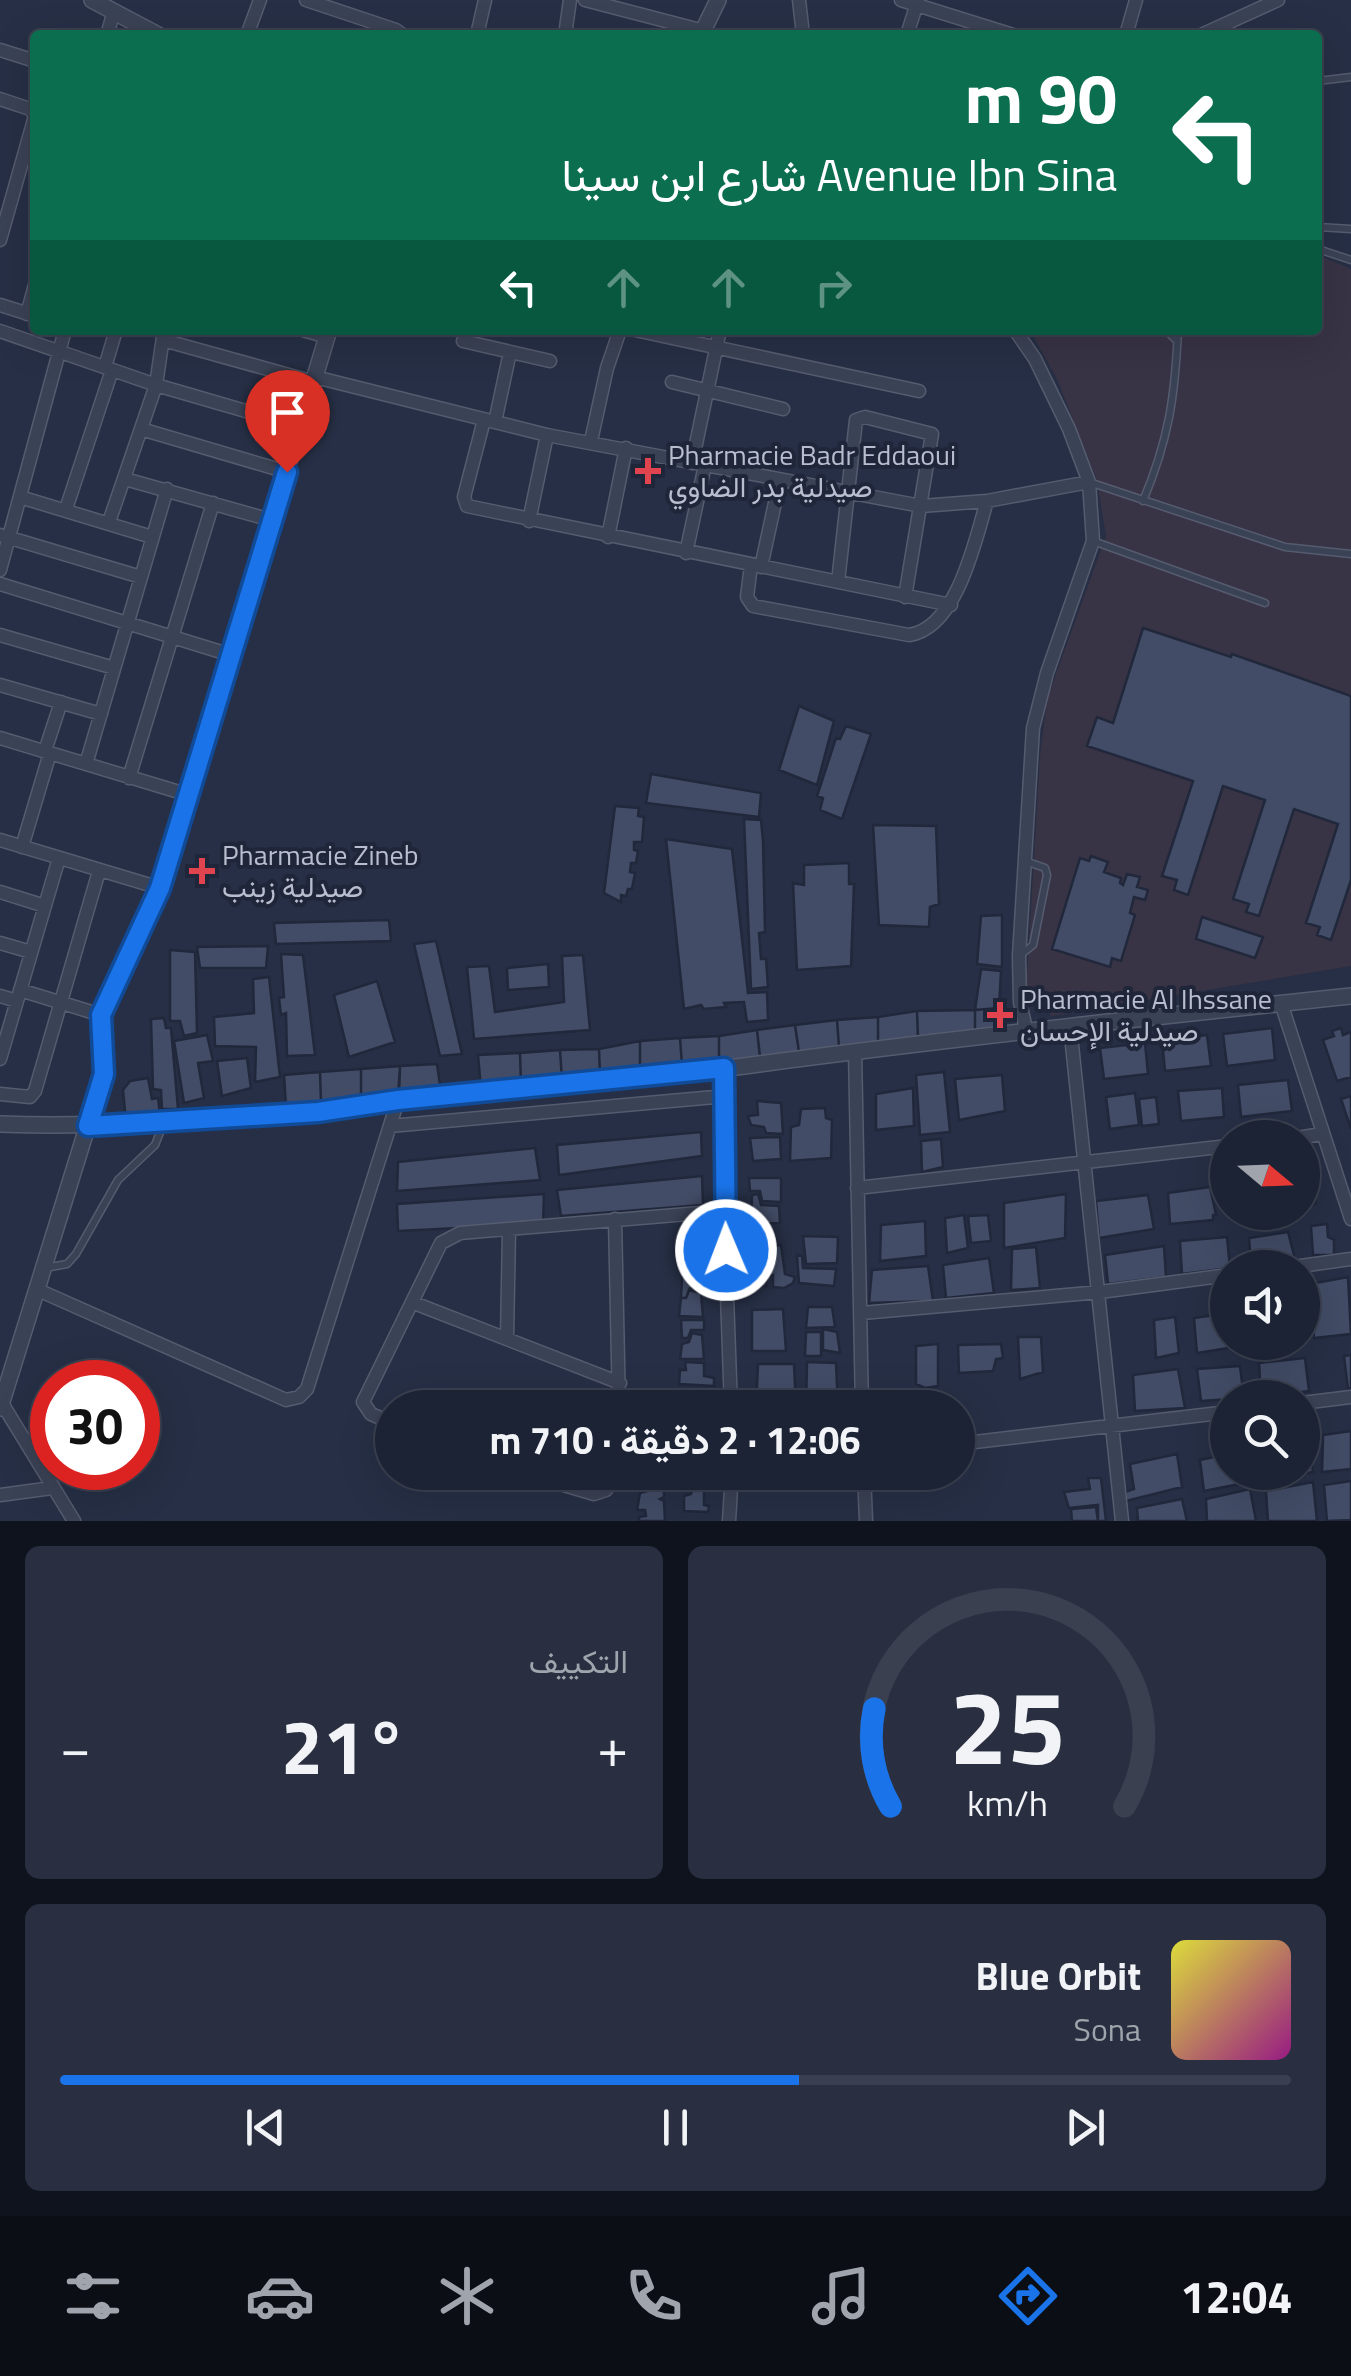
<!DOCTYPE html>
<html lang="ar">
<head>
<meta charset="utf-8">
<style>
	body { margin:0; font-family:"Titillium Web",Vazirmatn,sans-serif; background:#292f40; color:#f1f3f6; direction:rtl; height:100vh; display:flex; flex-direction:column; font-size:38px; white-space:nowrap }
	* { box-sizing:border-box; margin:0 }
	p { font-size:32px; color:#a0a4ac }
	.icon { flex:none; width:55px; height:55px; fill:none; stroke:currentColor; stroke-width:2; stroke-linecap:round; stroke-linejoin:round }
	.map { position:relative; height:1521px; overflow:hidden; direction:ltr }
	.details { display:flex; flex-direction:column; gap:25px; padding:25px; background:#0f131d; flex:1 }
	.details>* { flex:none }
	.hud { position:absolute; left:30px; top:30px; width:1292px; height:305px; border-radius:10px; box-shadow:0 10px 40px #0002,0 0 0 2px #3a404f; direction:rtl; background:#0b6e4f; color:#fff; overflow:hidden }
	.needle { width:65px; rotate:109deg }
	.controls { position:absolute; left:1210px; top:1120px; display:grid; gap:20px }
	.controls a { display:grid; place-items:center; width:110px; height:110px; border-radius:50%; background:#1c2334; box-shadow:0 10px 40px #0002,0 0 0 2px #3a404f; font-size:50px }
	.speed { position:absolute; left:30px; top:1360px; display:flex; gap:20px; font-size:50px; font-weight:700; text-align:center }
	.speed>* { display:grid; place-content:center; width:130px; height:130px; border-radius:50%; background:#1c2334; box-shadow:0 10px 40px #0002,0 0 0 2px #3a404f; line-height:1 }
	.speed .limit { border:15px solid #d22; background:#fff; color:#111 }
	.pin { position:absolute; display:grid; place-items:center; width:85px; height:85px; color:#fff; margin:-102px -42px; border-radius:50% 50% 50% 0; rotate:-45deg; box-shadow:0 0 10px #0007 }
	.pin .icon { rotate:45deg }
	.me { position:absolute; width:110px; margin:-55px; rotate:359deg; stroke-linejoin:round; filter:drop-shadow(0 0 8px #0008) }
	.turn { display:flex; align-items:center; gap:35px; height:210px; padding:0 40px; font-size:45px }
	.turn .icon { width:130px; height:130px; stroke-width:2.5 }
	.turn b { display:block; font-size:70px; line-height:85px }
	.lanes { display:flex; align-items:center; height:95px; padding:0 40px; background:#0003; justify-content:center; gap:50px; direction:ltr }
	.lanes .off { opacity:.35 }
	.big { font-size:75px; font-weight:700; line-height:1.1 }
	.details .card { flex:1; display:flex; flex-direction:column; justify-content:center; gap:15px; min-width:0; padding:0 35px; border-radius:15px; background:#292f40 }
	.details .dial { align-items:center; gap:0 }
	.dial svg { height:260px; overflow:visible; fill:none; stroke:#3a404f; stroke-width:7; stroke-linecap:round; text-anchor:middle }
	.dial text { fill:#f1f3f6; stroke:none }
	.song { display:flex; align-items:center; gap:30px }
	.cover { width:120px; height:120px; border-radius:15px; background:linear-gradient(135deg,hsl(60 70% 55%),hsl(310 70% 35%)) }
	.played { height:10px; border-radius:5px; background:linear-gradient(90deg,#1a73e8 60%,#3a404f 60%) }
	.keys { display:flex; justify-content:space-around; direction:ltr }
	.heat { display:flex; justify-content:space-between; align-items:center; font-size:55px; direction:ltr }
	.details .tiles { flex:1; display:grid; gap:25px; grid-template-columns:1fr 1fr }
	.card:last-child { grid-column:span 2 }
	.trip { position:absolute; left:375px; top:1390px; width:600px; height:100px; border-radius:50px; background:#1c2334; box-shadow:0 10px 40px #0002,0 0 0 2px #3a404f; font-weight:700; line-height:100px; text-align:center; direction:rtl }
	.tab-bar { display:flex; height:160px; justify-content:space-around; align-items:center; background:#0b0e15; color:#a0a4ac }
	.tab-bar .icon { width:70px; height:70px }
	.tab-bar .selected { color:#1a73e8 }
	.tab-bar b { font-size:45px; color:#f1f3f6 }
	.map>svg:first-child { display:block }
	.medical { fill:#383345 }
	.building { fill:#424c66; stroke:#21283c; stroke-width:2.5 }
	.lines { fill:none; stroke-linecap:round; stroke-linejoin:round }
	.service-casing { stroke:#565c6f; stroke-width:9 }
	.minor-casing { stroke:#565c6f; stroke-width:15 }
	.tertiary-casing { stroke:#565c6f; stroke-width:18 }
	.service { stroke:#3a4255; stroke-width:6 }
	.minor { stroke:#3a4255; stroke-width:12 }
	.tertiary { stroke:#3a4255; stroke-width:15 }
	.route-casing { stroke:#114b97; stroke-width:25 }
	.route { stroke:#1a73e8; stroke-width:18 }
	.health-dot { fill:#e0444e; stroke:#1f263a; stroke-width:4 }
	.labels { text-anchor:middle; stroke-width:8; stroke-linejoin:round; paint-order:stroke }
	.poi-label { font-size:28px; fill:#b8bece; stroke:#1f263a; text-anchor:start }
</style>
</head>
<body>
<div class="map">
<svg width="1351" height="1521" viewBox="0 0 1351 1521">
	<rect width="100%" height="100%" fill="#262f45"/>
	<path class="medical" d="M1318,255L1351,269V966L1052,1016L1026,992L1040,756L1047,699L1106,536L1097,480L1057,379L1030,330H1318Z"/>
	<path class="building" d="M1143,628L1231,657L1232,654L1351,696V880L1331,940L1317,935L1320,927L1306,923L1338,824L1294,809L1259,916L1246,912L1249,904L1233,899L1265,800L1223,786L1188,895L1174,890L1177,880L1162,876L1193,781L1087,746L1097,717L1113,723Z
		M799,706L834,721L817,785L779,770Z
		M846,726L871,734L842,819L820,810L823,798L817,796L836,738L840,739Z
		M651,774L761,793L759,817L646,803Z
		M615,806L639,808L638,816L644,817L642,842H634V850L638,851L636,863H631L630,872L635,873L632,889H628L626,896L621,895V902L604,893Z
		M744,819L761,820L763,841L765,932L759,933L761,959H766L768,987L751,989Z
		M873,825L936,826L939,904L930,907L929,927L879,925Z
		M666,839L732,849L748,993L767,992L768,1020L747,1022L744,1002L724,1003L726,1007L704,1009L701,1005L684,1009Z
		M1091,856L1108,862L1104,872L1121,878L1120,883L1123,885L1127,874L1140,877L1137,887L1148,890L1145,900L1134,897L1130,913L1135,915L1121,961L1112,958L1110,967L1052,949L1080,858L1089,861Z
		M849,863V884H854L851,966L797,970L793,883L804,885V865Z
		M1002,915V967L977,964L981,916Z
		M1202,917L1263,937L1255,958L1196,939Z
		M389,920L391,941L276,944L274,923Z
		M436,941L462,1054L440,1056L414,944Z
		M268,946L266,968H200L197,947Z
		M170,950L195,952L197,1033L184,1036L180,1021H170Z
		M281,954L303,955L315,1055L287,1056L286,1013L281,1015L279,998L284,997Z
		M583,955L590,1030L474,1039L467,967L489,966L495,1012L564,1002L562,956Z
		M548,964L549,987L508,990L507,968Z
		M981,969L1001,971L999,1008L975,1010Z
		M269,977L280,1077L255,1082L256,1047L215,1046L214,1017L254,1013L253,979Z
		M377,981L395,1042L349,1057L334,995Z
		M999,1008L1000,1029L975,1032V1010Z
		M975,1010V1032L918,1038L917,1011Z
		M917,1011L918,1038L878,1042V1017Z
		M878,1017V1042L839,1047L837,1020Z
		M164,1018L166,1028H171L178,1109H162L161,1090L153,1089L151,1019Z
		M837,1020L839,1047L799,1052L795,1025Z
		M795,1025L799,1052L760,1057L757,1030Z
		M1272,1028L1275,1060L1227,1066L1223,1034Z
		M1341,1028L1343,1035L1351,1032V1077L1337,1081L1323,1040L1334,1036L1332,1031Z
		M757,1030L760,1057L719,1062V1036Z
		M207,1035L213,1061L198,1063L204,1098L184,1103L174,1041Z
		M1207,1035L1211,1066L1165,1071L1162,1040Z
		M719,1036V1062L682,1065L680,1038Z
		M680,1038L682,1065L640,1069V1041Z
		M640,1041V1069L600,1076L599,1049Z
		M1145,1043L1148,1074L1104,1079L1100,1048Z
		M599,1049L600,1076L562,1080L560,1050Z
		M560,1050L562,1080L521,1084L520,1053Z
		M520,1053L521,1084L481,1088L478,1055Z
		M247,1058L251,1088L222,1096L217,1061Z
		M437,1064L441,1092L399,1097L400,1066Z
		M400,1066L398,1097L361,1099V1069Z
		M361,1069V1099L321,1103L320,1072Z
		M320,1072L321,1103L286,1107L284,1075Z
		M944,1072L950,1132L920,1135L916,1075Z
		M1002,1075L1005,1111L959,1120L955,1079Z
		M148,1078L152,1099L158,1098L160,1114L133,1120L125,1111L123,1090L130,1081Z
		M1288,1080L1292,1111L1241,1117L1238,1085Z
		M913,1088L914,1126L876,1130V1094Z
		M1222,1088L1224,1117L1181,1121L1178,1091Z
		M1135,1093L1139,1125L1110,1129L1106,1097Z
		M1351,1096V1129L1341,1099Z
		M1156,1097L1159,1124L1142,1126L1139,1099Z
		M757,1101L781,1103L783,1134L766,1133L764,1127L751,1125L748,1116L758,1115Z
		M825,1108L826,1118L832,1120L831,1158L790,1161L791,1127L799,1125L801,1109Z
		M701,1132L702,1156L559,1175L557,1145Z
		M780,1137L781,1159L753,1161L750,1138Z
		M941,1139L943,1167L922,1172L921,1141Z
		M535,1148L540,1180L397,1191L398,1162Z
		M1315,1172L1316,1204H1309L1302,1189V1174Z
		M702,1176L703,1205L561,1216L557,1190Z
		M749,1178H781V1202L762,1201L760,1191H750Z
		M1210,1187L1216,1215H1213V1220L1170,1224L1168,1193Z
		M544,1194L543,1224L398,1231L397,1204Z
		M758,1194L761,1205L779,1206L780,1223L751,1224L752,1195Z
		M1066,1194L1065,1238L1004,1248V1203Z
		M1148,1195L1154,1229L1099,1238L1096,1201Z
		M964,1215L968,1248L947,1253L945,1218Z
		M988,1215L991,1241L971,1243L968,1216Z
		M925,1221L926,1256L880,1261L881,1225Z
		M1327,1224L1328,1237L1334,1240V1255H1313L1311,1226Z
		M1288,1232L1295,1259L1251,1265L1249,1238Z
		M803,1236L838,1237L837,1263L806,1264Z
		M1227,1237L1230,1268L1182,1274L1180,1241Z
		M702,1241L704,1273L680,1271L679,1243Z
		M781,1245L785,1274L795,1277L793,1283L784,1288L773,1287V1275L767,1276L766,1286H751V1247Z
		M1164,1246L1166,1277L1108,1284L1105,1255Z
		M1036,1247L1040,1288L1011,1290L1012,1249Z
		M797,1255L802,1256L803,1268L836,1269L834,1286L799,1283Z
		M989,1258L994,1293L946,1298L943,1265Z
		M928,1266L933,1301L869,1303L872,1270Z
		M682,1277L704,1279V1288H690L686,1298H681Z
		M1348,1277L1351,1334L1314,1338L1310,1284Z
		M689,1290L701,1293L703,1317L679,1316L681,1298H686Z
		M808,1307H832L835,1327L806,1328Z
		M783,1309L786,1351H752V1310Z
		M1228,1313V1342H1240L1241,1346L1197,1353L1194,1318Z
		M1175,1317L1179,1353L1156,1358L1154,1320Z
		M681,1320H704V1330H691L688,1338H682Z
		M823,1329L837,1332L840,1353L823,1350Z
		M806,1332H821V1356H805Z
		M692,1333L702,1335L704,1359H680L682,1344L689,1342Z
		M1018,1337H1041L1043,1372L1020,1379Z
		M938,1344V1386L925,1388L916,1384V1346Z
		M1001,1344L1003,1358L996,1359L993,1371L959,1373L958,1345Z
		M1351,1355V1388L1348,1389L1344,1356Z
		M1305,1358L1309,1391L1261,1398L1259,1363Z
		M685,1362L704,1363V1376L714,1378V1386L679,1384L680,1370H686Z
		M807,1362L836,1363L838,1407L846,1408H806Z
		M758,1364H794L796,1408H756Z
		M1240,1366L1244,1398L1201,1401L1197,1369Z
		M1178,1369L1185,1408L1135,1411L1133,1375Z
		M680,1400L708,1401V1408H680Z
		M1351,1431V1469L1322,1472L1323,1435Z
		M1307,1434L1313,1472L1264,1481L1263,1472H1302V1435Z
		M1177,1454L1182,1487L1126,1501L1125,1492L1134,1489L1130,1464Z
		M1228,1454V1472H1249L1250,1482L1204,1491L1200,1460Z
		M665,1473L663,1488L649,1484L647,1488L639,1489L638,1474Z
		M683,1473L707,1474V1486L691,1484L690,1491H682Z
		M1088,1478H1101L1106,1521H1098V1505L1069,1508L1064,1492L1090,1489Z
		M1351,1481V1520L1327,1521L1324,1485Z
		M1313,1482L1317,1521H1268L1266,1491Z
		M693,1487L704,1489V1505L709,1506L708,1512L684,1511V1496L691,1494Z
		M1250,1489L1256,1521H1207L1206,1499Z
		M651,1490L664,1491V1497L660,1499L664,1501L665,1521H639V1517L646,1516L645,1510H637L640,1493Z
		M1182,1499L1187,1521H1138L1137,1508Z
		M1096,1507L1098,1521H1072L1071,1509Z"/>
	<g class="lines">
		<defs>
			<path id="service" d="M1318,81L1351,77
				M1318,227L1351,229
				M1318,249L1351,260
				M1166,330L1177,341
				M1089,482L1285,547L1351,554
				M1143,501C1169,439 1175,396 1178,330
				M1093,541L1265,603
				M1019,956L1033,945L1047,875L1045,868L1025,861
				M45,1268L67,1264L76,1254L118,1180L155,1145L164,1122"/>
			<path id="minor" d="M306,0L396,30L403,35
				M585,0L704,31L705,35
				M799,0L803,35
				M901,0L1013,35
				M107,35L114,11
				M247,35L260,0
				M477,35L485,0
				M565,35L570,0
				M907,35L918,0
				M1126,35L1136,0
				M1201,35L1278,0
				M0,50L35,61
				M0,99L30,109L35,116L0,240
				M0,305L35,316
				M27,314L35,285
				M303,330L327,337
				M635,330L919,391
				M1015,330L1035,359L1069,429L1089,482L1093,541L1047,673L1033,728L1019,956L1020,1002L1026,1029
				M0,331L156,385L301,427
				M163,340L314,382
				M463,341L550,361
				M105,367L116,330
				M315,377L547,435L921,506L987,501L1089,482
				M672,382L783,409
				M484,420L464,497L467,506L951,605
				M495,422L510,352
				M141,429L287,472
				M591,441L607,368L620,330
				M692,463L720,330
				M125,479L271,520
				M20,497L152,537
				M66,509L112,370
				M529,521L547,435
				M109,522L156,385L164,330
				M0,535L141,577
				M608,537L626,448
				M686,553L705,465
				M751,565L747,597L753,606L909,635C957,628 975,541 987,501
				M761,567L780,480
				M0,570L65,330
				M838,582L856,420L865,417L932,434L905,597
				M0,584L231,655
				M0,635L114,668
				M0,685L101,714
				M0,738L189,795
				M45,751L61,702
				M86,764L167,489
				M129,778L213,503
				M0,840L160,888
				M22,847L50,753
				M0,892L45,906
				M0,943L31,952
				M20,990L101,1015
				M0,996L17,1001
				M1281,1003L1351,1219
				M1070,1026L1122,1521
				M855,1051L862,1408
				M0,1059L59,858
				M724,1068V1211L731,1408
				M0,1094L30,1097L35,1091L99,871
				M390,1126L726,1096
				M1297,1138L1322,1134
				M857,1188L1228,1146
				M615,1219L619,1408
				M1286,1268L1351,1259
				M38,1290L286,1400L299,1397L307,1389L398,1100
				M414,1303L620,1383
				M862,1313L1100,1292L1228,1275
				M507,1339L509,1229
				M0,1400L74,1521
				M1302,1403L1351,1397
				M392,1423L371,1414L363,1402L441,1243L460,1233L724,1211
				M958,1444L1228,1412
				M520,1472L594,1494L606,1490L615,1472
				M864,1472L866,1521
				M0,1495L52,1488
				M729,1521L732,1472"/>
			<path id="tertiary" d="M92,0L158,35
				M701,35L718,0
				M0,1124C161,1130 321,1108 481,1091C573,1081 667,1077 759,1064C956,1038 1153,1017 1351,996
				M0,1408L104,1073L101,1015L160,888L329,330"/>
		</defs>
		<use href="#service" class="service-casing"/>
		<use href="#minor" class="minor-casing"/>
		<use href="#tertiary" class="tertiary-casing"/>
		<use href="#service" class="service"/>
		<use href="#minor" class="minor"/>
		<use href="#tertiary" class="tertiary"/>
	</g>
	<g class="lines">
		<defs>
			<path id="route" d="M287,472L160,888L101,1015L104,1074L88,1126L318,1112L398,1100L724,1068L726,1250"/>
		</defs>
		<use href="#route" class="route-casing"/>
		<use href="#route" class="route"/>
	</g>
	<g class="health-dot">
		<path d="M643 456h10v10h10v10h-10v10h-10v-10h-10v-10h10z"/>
		<path d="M197 856h10v10h10v10h-10v10h-10v-10h-10v-10h10z"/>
		<path d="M995 1000h10v10h10v10h-10v10h-10v-10h-10v-10h10z"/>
	</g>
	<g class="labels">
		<g class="poi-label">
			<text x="668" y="465">Pharmacie Badr Eddaoui<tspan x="668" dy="32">صيدلية بدر الضاوي</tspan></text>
			<text x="222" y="865">Pharmacie Zineb<tspan x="222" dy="32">صيدلية زينب</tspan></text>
			<text x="1020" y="1009">Pharmacie Al Ihssane<tspan x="1020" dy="32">صيدلية الإحسان</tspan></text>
		</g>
	</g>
</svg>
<div class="controls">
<a><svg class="needle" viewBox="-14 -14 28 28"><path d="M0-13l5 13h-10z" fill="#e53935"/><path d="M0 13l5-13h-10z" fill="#a0a4ac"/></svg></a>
<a><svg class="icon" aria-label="sound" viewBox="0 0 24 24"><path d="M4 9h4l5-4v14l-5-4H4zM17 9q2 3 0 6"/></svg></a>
<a><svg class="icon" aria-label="search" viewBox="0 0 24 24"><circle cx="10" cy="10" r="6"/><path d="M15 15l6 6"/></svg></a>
</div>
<div class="speed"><div class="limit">30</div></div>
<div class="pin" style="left:287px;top:472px;background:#d93025"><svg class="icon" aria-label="arrive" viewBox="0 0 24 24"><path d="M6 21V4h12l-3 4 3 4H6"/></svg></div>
<svg class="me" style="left:726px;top:1250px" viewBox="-20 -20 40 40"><circle r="17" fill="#1a73e8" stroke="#fff" stroke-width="3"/><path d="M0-11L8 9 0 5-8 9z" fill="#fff"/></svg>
<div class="trip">12:06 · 2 دقيقة · 710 m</div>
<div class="hud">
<div class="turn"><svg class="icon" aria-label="left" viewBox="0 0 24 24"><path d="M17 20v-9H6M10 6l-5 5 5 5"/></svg><div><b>90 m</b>Avenue Ibn Sina شارع ابن سينا</div></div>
<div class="lanes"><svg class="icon" aria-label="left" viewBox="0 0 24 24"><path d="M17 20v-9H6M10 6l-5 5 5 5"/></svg><svg class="icon off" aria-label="ahead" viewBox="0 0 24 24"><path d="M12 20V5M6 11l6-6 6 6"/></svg><svg class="icon off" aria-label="ahead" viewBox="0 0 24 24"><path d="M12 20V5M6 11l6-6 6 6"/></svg><svg class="icon off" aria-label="right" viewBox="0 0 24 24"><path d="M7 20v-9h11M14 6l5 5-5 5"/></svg></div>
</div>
</div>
<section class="details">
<div class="tiles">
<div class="card dial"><svg viewBox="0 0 100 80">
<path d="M14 69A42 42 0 1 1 86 69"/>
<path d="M14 69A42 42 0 0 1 9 39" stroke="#1a73e8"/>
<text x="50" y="56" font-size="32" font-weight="700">25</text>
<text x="50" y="72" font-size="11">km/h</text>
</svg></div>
<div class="card"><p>التكييف</p>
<div class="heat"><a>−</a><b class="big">21°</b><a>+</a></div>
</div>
<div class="card">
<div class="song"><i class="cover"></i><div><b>Blue Orbit</b><p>Sona</p></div></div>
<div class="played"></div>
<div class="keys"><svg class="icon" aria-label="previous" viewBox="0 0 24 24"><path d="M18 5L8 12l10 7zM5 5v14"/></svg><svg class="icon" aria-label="pause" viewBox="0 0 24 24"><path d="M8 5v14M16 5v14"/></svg><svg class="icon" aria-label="next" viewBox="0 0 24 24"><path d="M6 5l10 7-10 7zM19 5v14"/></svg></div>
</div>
</div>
</section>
<nav class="tab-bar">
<b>12:04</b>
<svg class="icon selected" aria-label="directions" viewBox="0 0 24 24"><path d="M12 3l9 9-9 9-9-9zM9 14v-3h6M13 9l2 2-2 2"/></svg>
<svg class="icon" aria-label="music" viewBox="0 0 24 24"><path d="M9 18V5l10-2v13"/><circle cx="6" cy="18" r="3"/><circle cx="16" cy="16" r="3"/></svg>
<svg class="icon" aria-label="phone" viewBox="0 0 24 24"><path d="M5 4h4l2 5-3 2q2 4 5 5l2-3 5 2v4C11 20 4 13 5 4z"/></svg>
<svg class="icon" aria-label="climate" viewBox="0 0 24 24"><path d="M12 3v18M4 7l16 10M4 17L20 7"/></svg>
<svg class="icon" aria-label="car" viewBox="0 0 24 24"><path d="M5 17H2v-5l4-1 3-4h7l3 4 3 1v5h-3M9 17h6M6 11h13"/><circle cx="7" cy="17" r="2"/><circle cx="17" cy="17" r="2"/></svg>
<svg class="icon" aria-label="filters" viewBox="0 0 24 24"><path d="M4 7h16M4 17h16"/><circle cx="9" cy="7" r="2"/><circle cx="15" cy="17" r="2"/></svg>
</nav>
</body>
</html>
